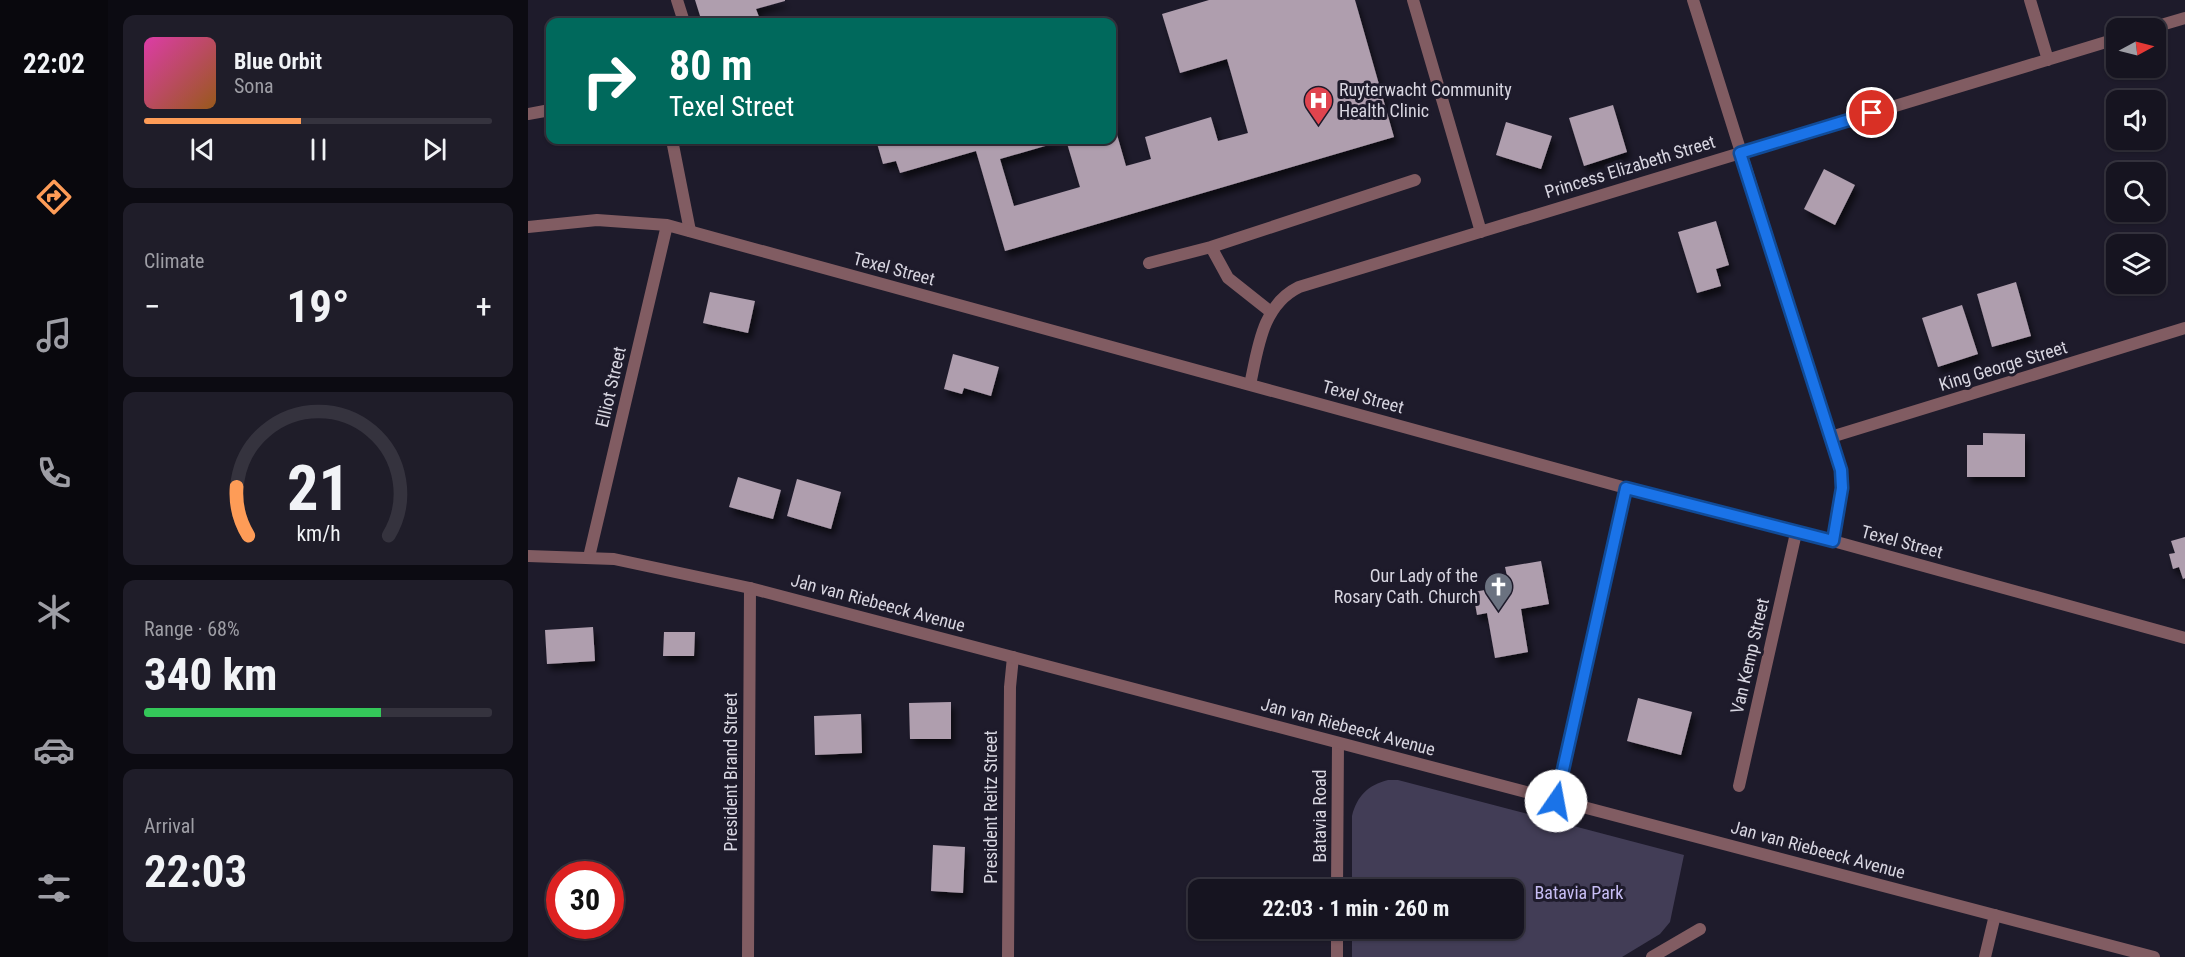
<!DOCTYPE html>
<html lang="en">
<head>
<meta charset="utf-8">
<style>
	body { margin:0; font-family:"Roboto Condensed",sans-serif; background:#1f1d29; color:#f1f3f6; height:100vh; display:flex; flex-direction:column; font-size:22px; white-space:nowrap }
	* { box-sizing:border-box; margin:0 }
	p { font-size:20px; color:#9e9ea5 }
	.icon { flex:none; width:33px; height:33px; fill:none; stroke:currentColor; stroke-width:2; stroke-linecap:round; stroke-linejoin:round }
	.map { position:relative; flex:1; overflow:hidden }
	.details { display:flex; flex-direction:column; gap:15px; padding:15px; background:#0c0b12; width:420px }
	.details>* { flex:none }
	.guide { position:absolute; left:18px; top:18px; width:570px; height:126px; border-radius:12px; box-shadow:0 2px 4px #0004,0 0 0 2px #35333e; background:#00695c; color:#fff; overflow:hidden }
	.needle { width:39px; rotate:83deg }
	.tools { position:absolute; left:1578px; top:18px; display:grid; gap:12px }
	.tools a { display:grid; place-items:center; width:60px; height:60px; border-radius:12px; background:#161420; box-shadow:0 2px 4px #0004,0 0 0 2px #35333e; font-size:30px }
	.speed { position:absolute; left:18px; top:861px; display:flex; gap:12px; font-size:30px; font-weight:700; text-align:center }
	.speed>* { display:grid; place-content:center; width:78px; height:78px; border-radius:50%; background:#161420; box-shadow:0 2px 4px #0004,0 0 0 2px #35333e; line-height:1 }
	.speed .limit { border:9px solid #d22; background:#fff; color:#111 }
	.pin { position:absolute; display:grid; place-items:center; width:51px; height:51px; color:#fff; margin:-26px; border:3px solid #fff; border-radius:50%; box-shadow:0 2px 6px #0007 }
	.me { position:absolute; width:66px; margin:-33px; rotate:12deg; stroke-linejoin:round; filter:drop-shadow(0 0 4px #0008) }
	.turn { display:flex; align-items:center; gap:21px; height:126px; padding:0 24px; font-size:27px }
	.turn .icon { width:78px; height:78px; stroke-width:2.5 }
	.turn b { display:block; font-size:42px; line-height:51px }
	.big { font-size:45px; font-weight:700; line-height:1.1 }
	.details .card { flex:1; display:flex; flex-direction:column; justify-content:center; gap:9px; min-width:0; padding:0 21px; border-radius:12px; background:#1f1d29 }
	.details .dial { align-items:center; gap:0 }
	.dial svg { height:156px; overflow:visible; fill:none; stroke:#35333e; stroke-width:7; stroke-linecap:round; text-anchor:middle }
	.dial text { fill:#f1f3f6; stroke:none }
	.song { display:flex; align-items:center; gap:18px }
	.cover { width:72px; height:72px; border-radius:9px; background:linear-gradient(135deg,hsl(320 70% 55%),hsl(30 70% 35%)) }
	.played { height:6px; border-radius:3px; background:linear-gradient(90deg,#fe9c57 45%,#35333e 45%) }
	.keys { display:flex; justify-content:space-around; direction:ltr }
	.heat { display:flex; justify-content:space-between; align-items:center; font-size:33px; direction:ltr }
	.charge { height:9px; border-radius:4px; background:linear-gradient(90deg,#34c759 68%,#35333e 0) }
	.trip { position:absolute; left:660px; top:879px; width:336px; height:60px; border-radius:12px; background:#161420; box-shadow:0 2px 4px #0004,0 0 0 2px #35333e; font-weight:700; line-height:60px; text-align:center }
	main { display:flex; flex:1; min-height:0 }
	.dock { display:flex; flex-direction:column; width:108px; justify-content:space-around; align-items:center; background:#09080d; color:#9e9ea5 }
	.dock .icon { width:42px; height:42px }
	.dock .on { color:#fe9c57 }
	.dock b { font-size:27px; color:#f1f3f6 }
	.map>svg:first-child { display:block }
	.green { fill:#423d56 }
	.building { fill:#af9eae; filter:url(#shadow) }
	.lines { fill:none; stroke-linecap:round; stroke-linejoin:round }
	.service { stroke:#815c62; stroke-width:12 }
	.minor { stroke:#815c62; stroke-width:12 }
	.tertiary { stroke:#815c62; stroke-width:12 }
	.route-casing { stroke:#114b97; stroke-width:15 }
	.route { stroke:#1a73e8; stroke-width:10 }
	.labels { text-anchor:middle; stroke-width:6; stroke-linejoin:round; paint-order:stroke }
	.poi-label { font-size:18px; fill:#d8d6e1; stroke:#1e1b2b; text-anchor:start }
	.street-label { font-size:18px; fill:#d8d6e1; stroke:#1e1b2b }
	.park-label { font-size:18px; fill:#c7bdf4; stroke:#1e1b2b }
</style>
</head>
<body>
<main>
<nav class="dock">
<b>22:02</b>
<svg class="icon on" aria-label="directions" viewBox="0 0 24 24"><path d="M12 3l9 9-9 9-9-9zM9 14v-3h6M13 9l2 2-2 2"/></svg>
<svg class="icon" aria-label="music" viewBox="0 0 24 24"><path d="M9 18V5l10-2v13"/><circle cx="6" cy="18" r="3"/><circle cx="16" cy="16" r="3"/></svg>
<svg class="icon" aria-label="phone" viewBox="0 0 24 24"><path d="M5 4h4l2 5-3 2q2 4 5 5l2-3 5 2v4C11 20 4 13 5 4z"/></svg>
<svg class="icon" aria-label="climate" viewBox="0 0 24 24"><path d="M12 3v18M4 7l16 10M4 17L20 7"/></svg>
<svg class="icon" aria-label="car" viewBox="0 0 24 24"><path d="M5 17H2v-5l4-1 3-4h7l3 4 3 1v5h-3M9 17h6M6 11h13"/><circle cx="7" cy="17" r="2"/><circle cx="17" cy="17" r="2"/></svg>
<svg class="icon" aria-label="filters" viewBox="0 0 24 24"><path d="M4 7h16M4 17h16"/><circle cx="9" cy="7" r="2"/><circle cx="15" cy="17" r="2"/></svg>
</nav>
<section class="details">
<div class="card">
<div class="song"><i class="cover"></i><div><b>Blue Orbit</b><p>Sona</p></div></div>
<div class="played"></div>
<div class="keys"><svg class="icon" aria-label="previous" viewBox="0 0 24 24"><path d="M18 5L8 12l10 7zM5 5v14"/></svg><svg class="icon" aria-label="pause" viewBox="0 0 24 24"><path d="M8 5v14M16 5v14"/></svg><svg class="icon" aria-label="next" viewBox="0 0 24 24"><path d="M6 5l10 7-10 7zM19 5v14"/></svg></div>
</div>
<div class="card"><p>Climate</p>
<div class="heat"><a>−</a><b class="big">19°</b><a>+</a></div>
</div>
<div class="card dial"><svg viewBox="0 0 100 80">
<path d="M14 69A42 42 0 1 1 86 69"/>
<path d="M14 69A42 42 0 0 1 8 44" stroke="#fe9c57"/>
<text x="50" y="56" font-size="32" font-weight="700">21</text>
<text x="50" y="72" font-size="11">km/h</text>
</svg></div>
<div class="card"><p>Range · 68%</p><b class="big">340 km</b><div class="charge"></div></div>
<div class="card"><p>Arrival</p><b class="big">22:03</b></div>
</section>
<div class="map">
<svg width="1657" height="957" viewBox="0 0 1657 957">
	<defs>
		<filter id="shadow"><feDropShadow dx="3.5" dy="6" stdDeviation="3" flood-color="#0009"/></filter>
	</defs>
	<rect width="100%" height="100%" fill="#1e1b2b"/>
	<path class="green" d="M860,780H870L1156,855L1142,922L1132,934L1094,957H824V929L986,928V890L824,889V816C829,796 840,785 860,780Z"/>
	<path class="building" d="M167,0H257V1L228,9L233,22H174Z
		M681,0H827L866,137L477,251L448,151L372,173L368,161L355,164L348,140H538L472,159L486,206L552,187L538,140H584V117L598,166L623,159L617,137L683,117L690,141L720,133L699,59L652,73L634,14Z
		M1085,105L1099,152L1056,166L1041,118Z
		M978,122L1024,136L1013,169L968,155Z
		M1296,169L1327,185L1307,225L1276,209Z
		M1188,221L1201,265L1188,269L1193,286L1169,293L1150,232Z
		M1488,282L1503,336L1464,347L1449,294Z
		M182,292L227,301L220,333L175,323Z
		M1434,305L1450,354L1410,367L1394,318Z
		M425,354L471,367L463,396L436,388L434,394L416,389Z
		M1455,433L1497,434V477H1439V445H1455Z
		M210,477L253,490L245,519L201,507Z
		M269,479L313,492L303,529L259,516Z
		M1657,537V578L1655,579L1651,567L1645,569L1641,554L1647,553L1643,541Z
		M1013,561L1021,604L993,609L1000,652L967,658L959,613L949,615L945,592L957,590V585L980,581L977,567Z
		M65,627L67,661L19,664L17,630Z
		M136,632H167L166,656H135Z
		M1110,698L1164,712L1153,755L1099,741Z
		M423,702V739H382L381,703Z
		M333,714L334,753L287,755L286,716Z
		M405,845L437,847L435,893L403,891Z"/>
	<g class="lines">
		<path class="service" d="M149,0L156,22
			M144,140L162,231
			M683,247L700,278L743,312
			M621,263L683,247L887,180
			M1124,957L1172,929
			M1457,957L1467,915"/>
		<path class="minor" d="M885,0L953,232
			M1165,0L1313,470L1314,488L1305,541
			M1502,0L1520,60
			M1623,28L1657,18
			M0,114L22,110
			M0,227L69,220L139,225L1098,488L1305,541L1657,638
			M722,385C730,348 734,305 771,287L1588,39
			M1303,437L1657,328
			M61,557L139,225
			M1211,786L1268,533
			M1028,801L1098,488
			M809,890L810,743
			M220,957L222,588
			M480,957L482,687L485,657
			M809,957V928"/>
		<path class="tertiary" d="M0,556L86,559L222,588L1626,957"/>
	</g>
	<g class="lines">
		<defs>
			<path id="route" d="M1028,801L1098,488L1305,541L1314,488L1313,470L1212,153L1344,113"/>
		</defs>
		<use href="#route" class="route-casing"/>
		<use href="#route" class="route"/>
	</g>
	<defs>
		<symbol id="hospital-pin" viewBox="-11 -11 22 30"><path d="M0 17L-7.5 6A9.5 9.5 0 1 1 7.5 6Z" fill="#e0444e" stroke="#1e1b2b"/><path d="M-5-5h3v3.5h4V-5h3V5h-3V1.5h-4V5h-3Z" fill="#fff"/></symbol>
		<symbol id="church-pin" viewBox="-11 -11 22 30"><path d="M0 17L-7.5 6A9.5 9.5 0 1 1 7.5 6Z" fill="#6b7280" stroke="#1e1b2b"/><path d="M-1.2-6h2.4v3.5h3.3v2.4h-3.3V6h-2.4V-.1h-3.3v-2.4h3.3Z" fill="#fff"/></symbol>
	</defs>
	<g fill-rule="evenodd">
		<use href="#hospital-pin" x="774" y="84" width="33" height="45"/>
		<use href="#church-pin" x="954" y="570" width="33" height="45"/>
	</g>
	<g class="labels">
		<g class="poi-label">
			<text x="811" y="96">Ruyterwacht Community<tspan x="811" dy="21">Health Clinic</tspan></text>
			<text x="950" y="582" text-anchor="end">Our Lady of the<tspan x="950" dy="21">Rosary Cath. Church</tspan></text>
		</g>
		<g class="street-label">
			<text transform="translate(1102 167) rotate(-17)" y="6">Princess Elizabeth Street</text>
			<text transform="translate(366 269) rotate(15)" y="6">Texel Street</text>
			<text transform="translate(1475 366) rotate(-17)" y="6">King George Street</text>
			<text transform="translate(83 387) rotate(-77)" y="6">Elliot Street</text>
			<text transform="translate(835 397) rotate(15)" y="6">Texel Street</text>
			<text transform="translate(1374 542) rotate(15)" y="6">Texel Street</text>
			<text transform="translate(350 603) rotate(15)" y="6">Jan van Riebeeck Avenue</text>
			<text transform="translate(1222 656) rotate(-77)" y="6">Van Kemp Street</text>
			<text transform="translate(820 727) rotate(15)" y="6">Jan van Riebeeck Avenue</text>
			<text transform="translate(203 772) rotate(-90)" y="6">President Brand Street</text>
			<text transform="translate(463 807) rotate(-90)" y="6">President Reitz Street</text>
			<text transform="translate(792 816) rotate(-90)" y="6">Batavia Road</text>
			<text transform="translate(1290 850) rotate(15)" y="6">Jan van Riebeeck Avenue</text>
		</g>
		<g class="park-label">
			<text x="1051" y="899">Batavia Park</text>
		</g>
	</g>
</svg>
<div class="tools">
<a><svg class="needle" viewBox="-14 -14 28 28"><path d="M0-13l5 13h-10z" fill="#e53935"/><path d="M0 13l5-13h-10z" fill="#9e9ea5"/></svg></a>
<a><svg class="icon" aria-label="sound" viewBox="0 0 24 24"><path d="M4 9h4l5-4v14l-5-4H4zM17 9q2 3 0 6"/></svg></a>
<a><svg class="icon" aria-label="search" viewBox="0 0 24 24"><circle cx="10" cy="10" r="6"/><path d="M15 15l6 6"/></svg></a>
<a><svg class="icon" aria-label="layers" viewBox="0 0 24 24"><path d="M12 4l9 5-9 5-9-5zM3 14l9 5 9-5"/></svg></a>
</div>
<div class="speed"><div class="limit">30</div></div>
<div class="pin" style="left:1344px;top:113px;background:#d93025"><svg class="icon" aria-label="arrive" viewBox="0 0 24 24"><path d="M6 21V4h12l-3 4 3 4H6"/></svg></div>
<svg class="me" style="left:1028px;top:801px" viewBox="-20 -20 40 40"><circle r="19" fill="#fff"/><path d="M0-13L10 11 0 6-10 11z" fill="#1a73e8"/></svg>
<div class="trip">22:03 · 1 min · 260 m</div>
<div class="guide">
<div class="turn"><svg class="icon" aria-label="right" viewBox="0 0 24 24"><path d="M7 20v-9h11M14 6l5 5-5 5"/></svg><div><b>80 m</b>Texel Street</div></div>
</div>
</div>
</main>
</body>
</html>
